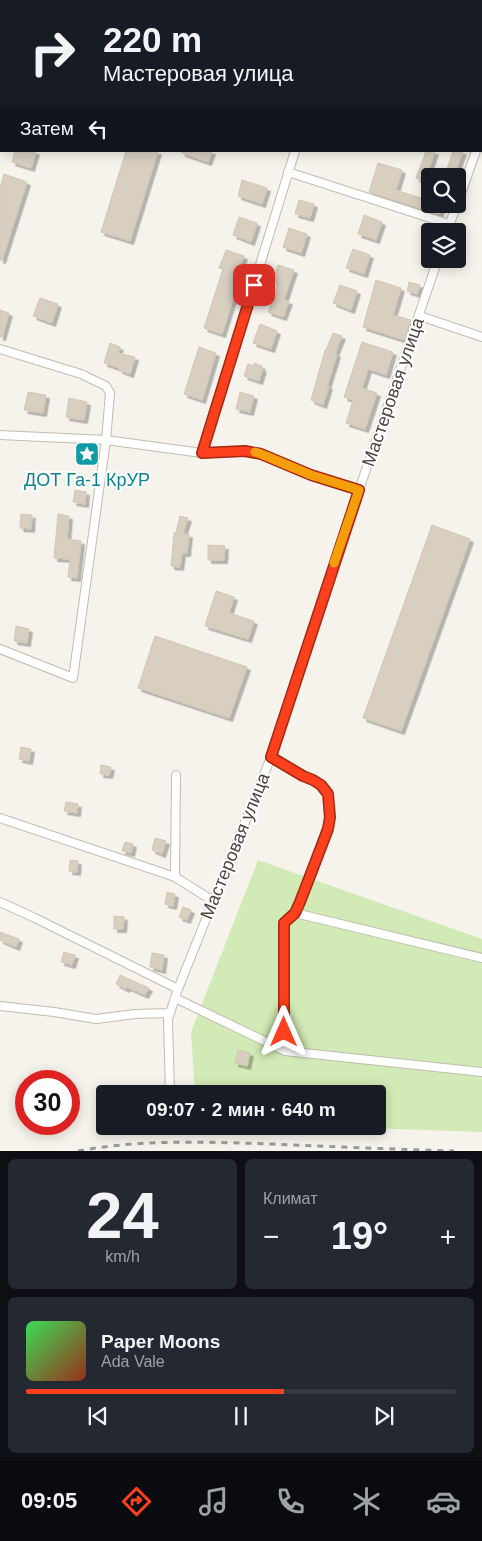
<!DOCTYPE html>
<html lang="ru">
<head>
<meta charset="utf-8">
<style>
	body { margin:0; font-family:Helvetica,sans-serif; background:#242831; color:#f1f3f6; height:100vh; display:flex; flex-direction:column; font-size:19px; white-space:nowrap }
	* { box-sizing:border-box; margin:0 }
	p { font-size:16px; color:#9ea1a6 }
	.icon { flex:none; width:28px; height:28px; fill:none; stroke:currentColor; stroke-width:2; stroke-linecap:round; stroke-linejoin:round }
	.map { position:relative; height:1151px; overflow:hidden }
	.details { display:flex; flex-direction:column; gap:8px; padding:8px; background:#0d0f14; flex:1 }
	.details>* { flex:none }
	.top-card { position:absolute; left:0px; top:0px; width:482px; height:152px; box-shadow:0 2px 12px #0003; background:#171b24; color:#f1f3f6; overflow:hidden }
	.buttons { position:absolute; left:421px; top:168px; display:grid; gap:10px }
	.buttons a { display:grid; place-items:center; width:45px; height:45px; border-radius:5px; background:#171b24; box-shadow:0 2px 12px #0003; font-size:25px }
	.speed { position:absolute; left:15px; top:1070px; display:flex; gap:10px; font-size:25px; font-weight:700; text-align:center }
	.speed>* { display:grid; place-content:center; width:65px; height:65px; border-radius:50%; background:#171b24; box-shadow:0 2px 12px #0003; line-height:1 }
	.speed .limit { border:8px solid #d22; background:#fff; color:#111 }
	.pin { position:absolute; display:grid; place-items:center; width:42px; height:42px; color:#fff; margin:-21px; border-radius:10px; box-shadow:0 2px 8px #0006 }
	.me { position:absolute; width:55px; margin:-28px; rotate:0deg; stroke-linejoin:round; filter:drop-shadow(0 0 4px #0008) }
	.turn { display:flex; align-items:center; gap:18px; height:105px; padding:0 20px; font-size:22px }
	.turn .icon { width:65px; height:65px; stroke-width:2.5 }
	.turn b { display:block; font-size:35px; line-height:42px }
	.then { display:flex; align-items:center; height:48px; padding:0 20px; background:#0003; gap:10px; font-size:19px }
	.big { font-size:38px; font-weight:700; line-height:1.1 }
	.details .card { flex:1; display:flex; flex-direction:column; justify-content:center; gap:8px; min-width:0; padding:0 18px; border-radius:8px; background:#242831 }
	.details .dial { align-items:center; gap:0 }
	.dial b { font-size:65px; line-height:1 }
	.song { display:flex; align-items:center; gap:15px }
	.cover { width:60px; height:60px; border-radius:8px; background:linear-gradient(135deg,hsl(130 70% 55%),hsl(10 70% 35%)) }
	.played { height:5px; border-radius:2px; background:linear-gradient(90deg,#fc3f1d 60%,#363941 60%) }
	.keys { display:flex; justify-content:space-around; direction:ltr }
	.heat { display:flex; justify-content:space-between; align-items:center; font-size:28px; direction:ltr }
	.details .tiles { flex:1; display:grid; gap:8px; grid-template-columns:1fr 1fr }
	.card:last-child { grid-column:span 2 }
	.trip { position:absolute; left:96px; top:1085px; width:290px; height:50px; border-radius:5px; background:#171b24; box-shadow:0 2px 12px #0003; font-weight:700; line-height:50px; text-align:center }
	.dock { display:flex; height:80px; justify-content:space-around; align-items:center; background:#090b0e; color:#9ea1a6 }
	.dock .icon { width:35px; height:35px }
	.dock .selected { color:#fc3f1d }
	.dock b { font-size:22px; color:#f1f3f6 }
	.map>svg:first-child { display:block }
	.green { fill:#d2eab5 }
	.building { fill:#d8cfc1; stroke:#d3c7b4; filter:url(#shadow) }
	.lines { fill:none; stroke-linecap:round; stroke-linejoin:round }
	.street-casing { stroke:#c2bbae; stroke-width:10 }
	.street { stroke:#fff; stroke-width:8 }
	.rail { stroke:#9a9a9a; stroke-width:3; stroke-dasharray:6 6; stroke-linecap:butt }
	.route-casing { stroke:#a42913; stroke-width:12 }
	.route { stroke:#fc3f1d; stroke-width:9 }
	.slow { stroke:#f59e0b; stroke-width:9 }
	.labels { text-anchor:middle; stroke-width:4; stroke-linejoin:round; paint-order:stroke }
	.street-label { font-size:18px; fill:#4b4439; stroke:#fff }
	.culture-label { font-size:18px; fill:#0d838f; stroke:#fff }
</style>
</head>
<body>
<div class="map">
<svg width="482" height="1151" viewBox="0 0 482 1151">
	<defs>
		<filter id="shadow"><feDropShadow dx="3.5" dy="3.5" stdDeviation="0" flood-color="#0004"/></filter>
	</defs>
	<rect width="100%" height="100%" fill="#f6f3ec"/>
	<path class="green" d="M258,860L482,939V1132L310,1126H378V1094H195L191,1032Z"/>
	<path class="building" d="M15,151H36L31,168L12,162Z
		M126,151H158L130,241L101,232Z
		M182,151H212L208,162L182,153Z
		M426,151H435L425,181L416,178Z
		M453,151H463L454,176H449L445,175Z
		M378,163L402,170L396,190L430,201V204H443L439,214L369,192Z
		M4,174L27,182L2,260H0V188Z
		M242,180L267,188L262,204L238,196Z
		M299,200L314,204L310,218L295,214Z
		M364,215L382,222L376,240L358,234Z
		M239,217L257,223L251,242L233,235Z
		M289,228L307,234L301,253L283,247Z
		M353,249L370,255L364,274L346,268Z
		M226,250L244,256L234,285L237,286L222,334L204,328L223,269L219,268Z
		M278,265L294,270L284,300L289,301L283,317L268,312L279,283L273,281Z
		M376,280L401,288L393,315L411,320L404,340L363,327Z
		M409,282L420,285L417,294L407,291Z
		M340,285L357,291L351,310L333,303Z
		M40,298L58,304L52,323L33,316Z
		M0,310L9,313L2,337H0Z
		M260,324L277,331L271,349L253,343Z
		M333,333L342,336L335,353L337,354L327,386H329L323,405L311,400L325,350H326Z
		M362,342L393,352L386,375L368,369L362,388L377,393L365,429L346,423L353,400L344,397Z
		M110,343L120,347L118,353L135,357L130,374L119,370V368L104,363Z
		M199,347L216,353L202,400L184,394Z
		M254,363L262,366L261,368L263,369L259,381L244,376L248,364L253,366Z
		M28,392L46,395L43,413L24,410Z
		M240,392L254,396L250,412L236,409Z
		M69,398L87,402L84,420L66,417Z
		M75,490L86,492L85,504L73,502Z
		M21,514L32,515L31,529L20,528Z
		M58,514L69,516L67,539L81,541L77,578L68,577L70,559L54,558Z
		M180,516L188,518L183,534H189L187,553H182L180,567L171,566L174,533H176Z
		M432,525L470,539L401,731L363,718Z
		M208,545L225,546L224,560H208Z
		M216,591L234,597L229,613L254,621L248,639L205,626Z
		M16,626L29,629L27,643L14,641Z
		M155,636L247,667L229,718L138,688Z
		M21,747L31,749L29,761L19,759Z
		M101,765L111,767L109,775L100,774Z
		M66,802L78,804L77,813L64,811Z
		M155,838L166,841L162,854L152,850Z
		M125,842L133,844L131,853L122,851Z
		M70,860L78,861L77,872L69,871Z
		M167,892L175,894L173,906L165,904Z
		M183,907L191,910L187,920L179,917Z
		M114,916L124,917L123,929H114Z
		M0,932L19,939L16,947L0,940Z
		M64,952L75,955L72,965L61,962Z
		M152,953L164,955L162,970L150,967Z
		M120,975L149,988L145,995L127,987L126,989L116,984Z
		M238,1050L250,1053L247,1066L235,1063Z"/>
	<g class="lines">
		<defs>
			<path id="street" d="M342,1L343,0
				M481,136L482,133
				M288,172L449,224
				M458,202L476,151
				M447,231L457,204
				M420,316L482,337
				M0,349L81,374L106,386L110,393L106,440L73,678L0,649
				M0,435L106,440L202,453L245,451L261,454L311,475L359,490
				M202,453L295,151
				M271,757L303,776L313,780L321,785L328,794L329,822L311,876L295,913
				M0,818L175,877L176,775
				M175,877L213,901
				M0,902L35,918L178,989
				M175,998L285,1051L482,1072
				M0,1006L54,1012L96,1019L135,1014L169,1013
				M285,1051L284,923L295,913L482,958
				M170,1094L168,1019L178,989L271,757L359,490L438,259
				M173,1126V1127"/>
		</defs>
		<use href="#street" class="street-casing"/>
		<use href="#street" class="street"/>
		<path class="rail" d="M78,1151C142,1139 207,1142 272,1144C332,1147 393,1149 454,1151"/>
	</g>
	<g class="lines">
		<defs>
			<path id="route" d="M254,285L202,453L245,451L261,454L311,475L359,490L271,757L303,776L313,780L321,785L328,794L330,817L328,829L300,902L295,913L284,923V1032"/>
		</defs>
		<use href="#route" class="route-casing"/>
		<use href="#route" class="route"/>
		<path class="slow" d="M255,452L261,454L311,475L359,490L334,563"/>
	</g>
	<defs>
		<symbol id="sight-square" viewBox="-11 -11 22 22"><rect x="-9" y="-9" width="18" height="18" rx="4" fill="#0f9aa8" stroke="#fff"/><path d="M0-6L1.8-2.2L6-1.7L2.9 1.2L3.7 5.4L0 3.3L-3.7 5.4L-2.9 1.2L-6-1.7L-1.8-2.2Z" fill="#fff"/></symbol>
	</defs>
	<g fill-rule="evenodd">
		<use href="#sight-square" x="73" y="440" width="28" height="28"/>
	</g>
	<g class="labels">
		<g class="street-label">
			<text transform="translate(393 392) rotate(-71)" y="6">Мастеровая улица</text>
			<text transform="translate(235 846) rotate(-68)" y="6">Мастеровая улица</text>
		</g>
		<g class="culture-label">
			<text x="87" y="486">ДОТ Га-1 КрУР</text>
		</g>
	</g>
</svg>
<div class="buttons">
<a><svg class="icon" aria-label="search" viewBox="0 0 24 24"><circle cx="10" cy="10" r="6"/><path d="M15 15l6 6"/></svg></a>
<a><svg class="icon" aria-label="layers" viewBox="0 0 24 24"><path d="M12 4l9 5-9 5-9-5zM3 14l9 5 9-5"/></svg></a>
</div>
<div class="speed"><div class="limit">30</div></div>
<div class="pin" style="left:254px;top:285px;background:#d93025"><svg class="icon" aria-label="arrive" viewBox="0 0 24 24"><path d="M6 21V4h12l-3 4 3 4H6"/></svg></div>
<svg class="me" style="left:284px;top:1032px" viewBox="-20 -20 40 40"><path d="M0-17L14 15 0 8-14 15z" fill="#fc3f1d" stroke="#fff" stroke-width="4"/></svg>
<div class="trip">09:07 · 2 мин · 640 m</div>
<div class="top-card">
<div class="turn"><svg class="icon" aria-label="right" viewBox="0 0 24 24"><path d="M7 20v-9h11M14 6l5 5-5 5"/></svg><div><b>220 m</b>Мастеровая улица</div></div>
<div class="then">Затем<svg class="icon" aria-label="left" viewBox="0 0 24 24"><path d="M17 20v-9H6M10 6l-5 5 5 5"/></svg></div>
</div>
</div>
<section class="details">
<div class="tiles">
<div class="card dial"><b>24</b><p>km/h</p></div>
<div class="card"><p>Климат</p>
<div class="heat"><a>−</a><b class="big">19°</b><a>+</a></div>
</div>
<div class="card">
<div class="song"><i class="cover"></i><div><b>Paper Moons</b><p>Ada Vale</p></div></div>
<div class="played"></div>
<div class="keys"><svg class="icon" aria-label="previous" viewBox="0 0 24 24"><path d="M18 5L8 12l10 7zM5 5v14"/></svg><svg class="icon" aria-label="pause" viewBox="0 0 24 24"><path d="M8 5v14M16 5v14"/></svg><svg class="icon" aria-label="next" viewBox="0 0 24 24"><path d="M6 5l10 7-10 7zM19 5v14"/></svg></div>
</div>
</div>
</section>
<nav class="dock">
<b>09:05</b>
<svg class="icon selected" aria-label="directions" viewBox="0 0 24 24"><path d="M12 3l9 9-9 9-9-9zM9 14v-3h6M13 9l2 2-2 2"/></svg>
<svg class="icon" aria-label="music" viewBox="0 0 24 24"><path d="M9 18V5l10-2v13"/><circle cx="6" cy="18" r="3"/><circle cx="16" cy="16" r="3"/></svg>
<svg class="icon" aria-label="phone" viewBox="0 0 24 24"><path d="M5 4h4l2 5-3 2q2 4 5 5l2-3 5 2v4C11 20 4 13 5 4z"/></svg>
<svg class="icon" aria-label="climate" viewBox="0 0 24 24"><path d="M12 3v18M4 7l16 10M4 17L20 7"/></svg>
<svg class="icon" aria-label="car" viewBox="0 0 24 24"><path d="M5 17H2v-5l4-1 3-4h7l3 4 3 1v5h-3M9 17h6M6 11h13"/><circle cx="7" cy="17" r="2"/><circle cx="17" cy="17" r="2"/></svg>
</nav>
</body>
</html>
